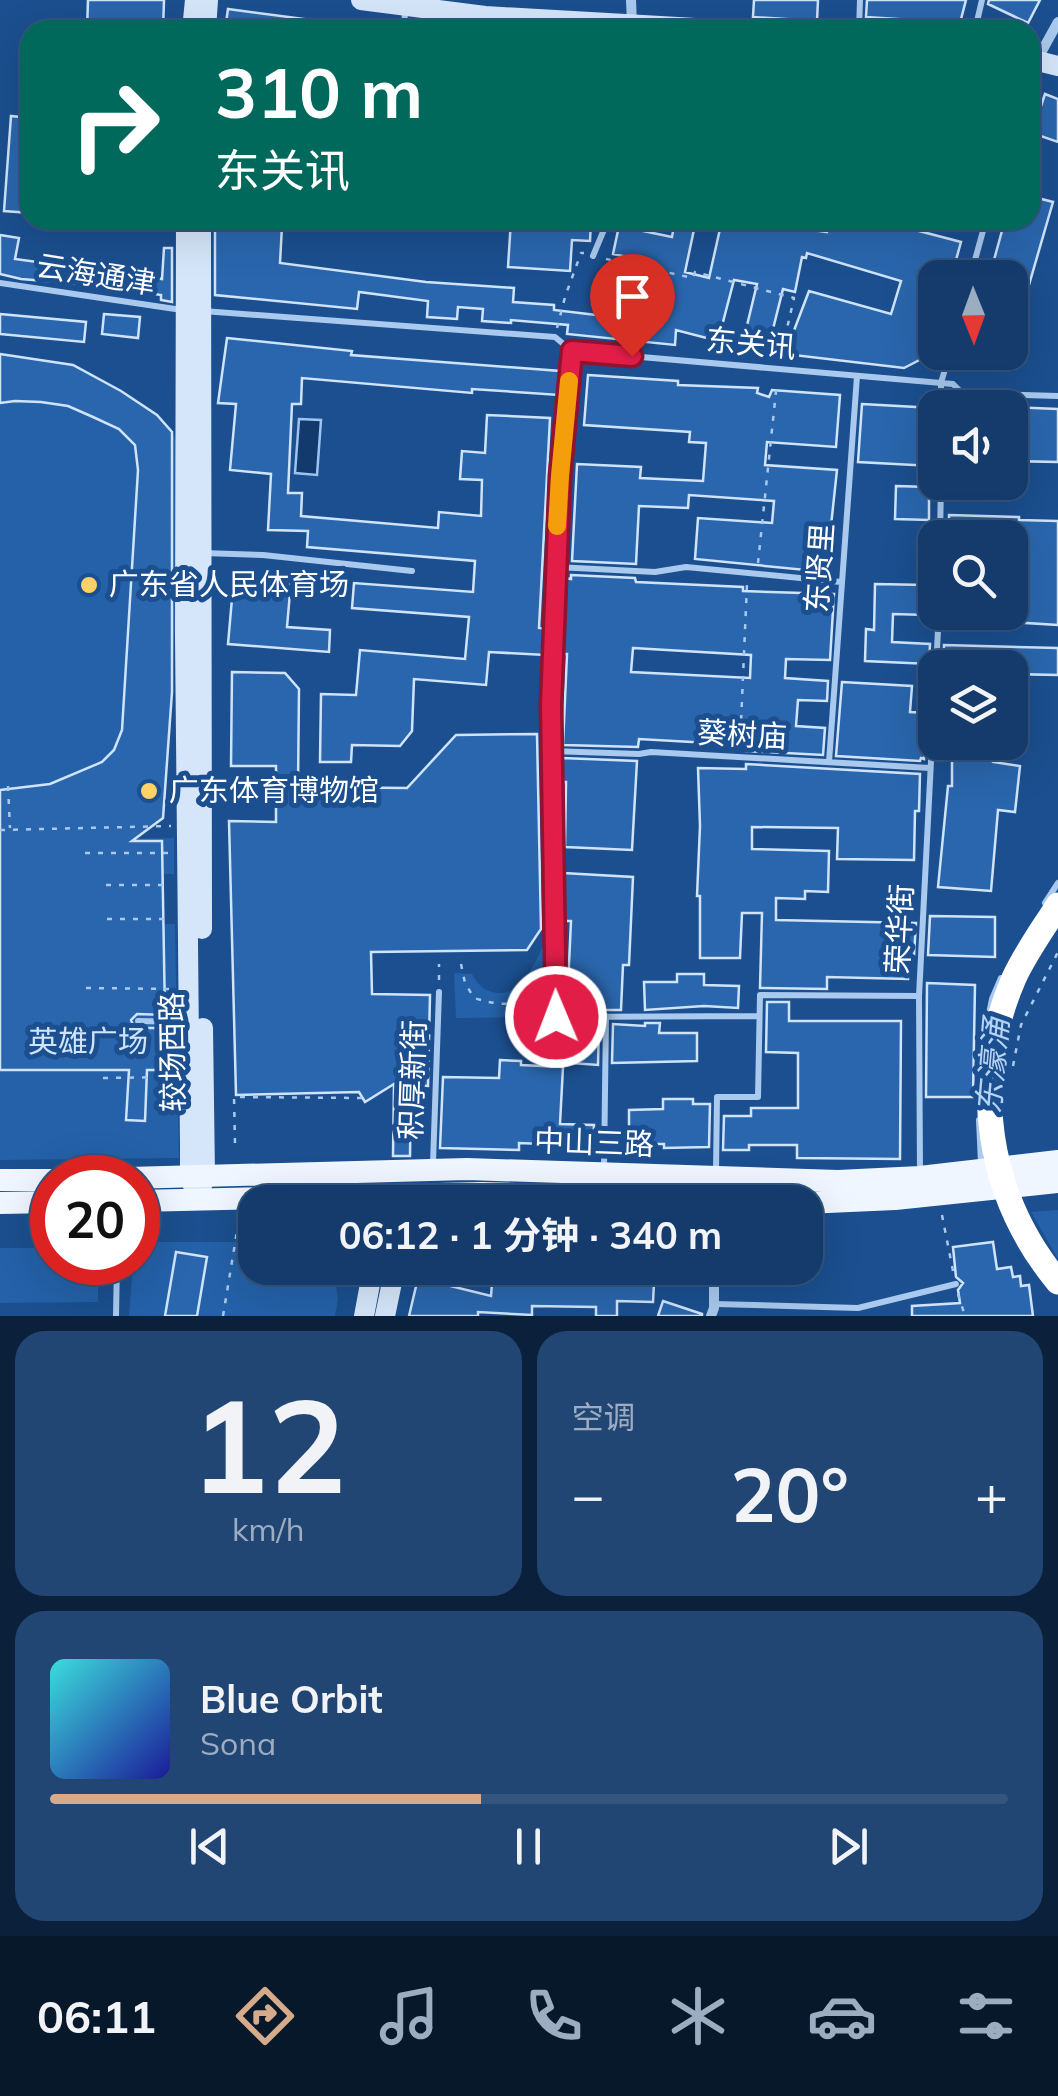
<!DOCTYPE html>
<html lang="zh">
<head>
<meta charset="utf-8">
<style>
	body { margin:0; font-family:Mulish,"Noto Sans SC",sans-serif; background:#214673; color:#f1f3f6; height:100vh; display:flex; flex-direction:column; font-size:38px; white-space:nowrap }
	* { box-sizing:border-box; margin:0 }
	p { font-size:32px; color:#9dadc1 }
	.icon { flex:none; width:55px; height:55px; fill:none; stroke:currentColor; stroke-width:2; stroke-linecap:round; stroke-linejoin:round }
	.map { position:relative; height:1316px; overflow:hidden }
	.drawer { display:flex; flex-direction:column; gap:15px; padding:15px; background:#0b203b; flex:1 }
	.drawer>* { flex:none }
	.guide { position:absolute; left:20px; top:20px; width:1020px; height:210px; border-radius:30px; box-shadow:0 10px 40px #0002,0 0 0 2px #33557e; background:#00695c; color:#fff; overflow:hidden }
	.needle { width:65px; rotate:179deg }
	.buttons { position:absolute; left:918px; top:260px; display:grid; gap:20px }
	.buttons a { display:grid; place-items:center; width:110px; height:110px; border-radius:20px; background:#143b6b; box-shadow:0 10px 40px #0002,0 0 0 2px #33557e; font-size:50px }
	.speed { position:absolute; left:30px; top:1155px; display:flex; gap:20px; font-size:50px; font-weight:700; text-align:center }
	.speed>* { display:grid; place-content:center; width:130px; height:130px; border-radius:50%; background:#143b6b; box-shadow:0 10px 40px #0002,0 0 0 2px #33557e; line-height:1 }
	.speed .limit { border:15px solid #d22; background:#fff; color:#111 }
	.pin { position:absolute; display:grid; place-items:center; width:85px; height:85px; color:#fff; margin:-102px -42px; border-radius:50% 50% 50% 0; rotate:-45deg; box-shadow:0 0 10px #0007 }
	.pin .icon { rotate:45deg }
	.me { position:absolute; width:110px; margin:-55px; rotate:359deg; stroke-linejoin:round; filter:drop-shadow(0 0 8px #0008) }
	.turn { display:flex; align-items:center; gap:35px; height:210px; padding:0 30px; font-size:45px }
	.turn .icon { width:130px; height:130px; stroke-width:2.5 }
	.turn b { display:block; font-size:70px; line-height:85px }
	.big { font-size:75px; font-weight:700; line-height:1.1 }
	.drawer .widget { flex:1; display:flex; flex-direction:column; justify-content:center; gap:15px; min-width:0; padding:0 35px; border-radius:30px; background:#214673 }
	.drawer .dial { align-items:center; gap:0 }
	.dial b { font-size:130px; line-height:1 }
	.song { display:flex; align-items:center; gap:30px }
	.cover { width:120px; height:120px; border-radius:15px; background:linear-gradient(135deg,hsl(180 70% 55%),hsl(240 70% 35%)) }
	.played { height:10px; border-radius:5px; background:linear-gradient(90deg,#d6ab8b 45%,#33557e 45%) }
	.keys { display:flex; justify-content:space-around; direction:ltr }
	.heat { display:flex; justify-content:space-between; align-items:center; font-size:55px; direction:ltr }
	.drawer .tiles { flex:1; display:grid; gap:15px; grid-template-columns:1fr 1fr }
	.widget:last-child { grid-column:span 2 }
	.trip { position:absolute; left:238px; top:1185px; width:585px; height:100px; border-radius:30px; background:#143b6b; box-shadow:0 10px 40px #0002,0 0 0 2px #33557e; font-weight:700; line-height:100px; text-align:center }
	.menu { display:flex; height:160px; justify-content:space-around; align-items:center; background:#08182b; color:#9dadc1 }
	.menu .icon { width:70px; height:70px }
	.menu .active { color:#d6ab8b }
	.menu b { font-size:45px; color:#f1f3f6 }
	.map>svg:first-child { display:block }
	.green { fill:#2461a8 }
	.water { fill:#123a6d; stroke:#9cc4f0; stroke-width:2.5 }
	.building { fill:#2a66ad; stroke:#cfe3fa; stroke-width:2.5; fill-rule:evenodd }
	.lines { fill:none; stroke-linecap:round; stroke-linejoin:round }
	.path { stroke:#a9c9ee; stroke-width:2.5; stroke-dasharray:5 8; stroke-linecap:butt }
	.lane { stroke:#a9c9ee; stroke-width:6 }
	.street { stroke:#a9c9ee; stroke-width:10 }
	.secondary { stroke:#d6e6fa; stroke-width:20 }
	.primary { stroke:#f0f6ff; stroke-width:22 }
	.highway-bridge { stroke:#fff; stroke-width:25 }
	.route-casing { stroke:#92132f; stroke-width:25 }
	.route { stroke:#e11d48; stroke-width:18 }
	.slow { stroke:#f59e0b; stroke-width:18 }
	.poi-dot { fill:#ffd166; stroke:#1b4f8f; stroke-width:4 }
	.labels { text-anchor:middle; stroke-width:10; stroke-linejoin:round; paint-order:stroke }
	.street-label { font-size:30px; fill:#fff; stroke:#1b4f8f }
	.poi-label { font-size:30px; fill:#fff; stroke:#1b4f8f; text-anchor:start }
	.park-label { font-size:30px; fill:#cfe3fa; stroke:#1b4f8f }
	.water-label { font-size:32px; font-style:italic; fill:#b5d3f5; stroke:#1b4f8f }
</style>
</head>
<body>
<div class="map">
<svg width="1058" height="1316" viewBox="0 0 1058 1316">
	<rect width="100%" height="100%" fill="#1b4f8f"/>
	<path class="green" d="M0,355L73,365L121,391L157,415L173,433L181,454L180,549L166,760L0,825Z
		M174,838V874L103,875L104,925L175,924L179,1158L0,1160V841Z
		M549,934V1017L456,1018L454,973L472,974C478,985 484,991 497,993C526,995 538,954 549,934Z
		M1058,1210V1259L1031,1212Z
		M138,1242H255V1268H333L338,1299L335,1316H129L133,1263L138,1262Z
		M0,1248H52V1262L98,1263V1302L0,1303Z
		M636,1268H701V1274L636,1273Z"/>
	<path class="water" d="M299,419L321,420L317,475L295,473Z"/>
	<path class="building" d="M88,0H164L163,30H87Z
		M754,0H818L817,21L753,17Z
		M867,0H966L960,23L866,17Z
		M989,0H1040L1028,23L988,4Z
		M228,9L335,23L334,30H225Z
		M1045,94L1058,99V142L1032,133Z
		M11,116L30,118V213L4,211Z
		M1030,196L1053,202L1013,340L1010,339V278H989L1005,220H1030Z
		M511,220H591L590,241L572,240L570,271L508,267Z
		M675,220H696L685,272L709,278L722,220H757V222L827,232L831,220H877L961,242L951,278H935V334L929,355L904,368L785,354L809,291L891,314L901,281L807,253L806,258L802,257L795,292L783,289L767,353L742,346L757,284L734,280L718,341L676,330L675,345L567,334L568,325L511,320V323L482,321L483,309L458,307L457,319L427,317L428,301L359,292L357,309L215,295V222L282,226L280,263L426,282L514,288L513,302L554,305V310L605,316V313L638,315L648,261L613,254L619,226L672,237Z
		M0,235L19,238L15,259L162,279L164,248H172V302L161,300V295L106,286L21,279L0,274Z
		M0,314L86,322L84,342L0,334Z
		M104,314L140,317L138,338L102,334Z
		M227,338L352,351L351,355L560,371L559,395L472,389V393L302,378L301,404H292L288,493H302L301,516L438,528L439,512L481,516L482,480L460,479L462,451L485,453L487,415L550,418L539,628L547,629L545,655L489,652L486,685L414,679L412,731L400,746L352,745L351,762H320L321,694L356,695L360,650L465,659L469,617L352,608L354,583L473,592L475,561L307,547L308,531L268,530L271,474L230,470L236,404L218,403Z
		M0,354L73,365L121,391L157,415L172,432V692L163,818L132,841H162L165,1015L137,1014L131,1020L133,1025L137,1028H165L166,1070H147L145,1121L126,1120L129,1070H0V790L50,784L102,762L114,750L122,730L138,470L135,445L119,429L93,417L68,406L41,402L15,401L0,403Z
		M588,375L678,381V385L758,388L757,393L769,397L772,390L840,395L836,447L767,442L765,465L837,470L826,572L695,559L698,518L772,523L774,501L689,495L688,508L639,506L636,564L572,561L577,464L641,467L640,478L703,481L706,443L689,442L690,432L584,425Z
		M862,404L934,408L932,466L858,462Z
		M1010,407L1058,409V462L1010,461Z
		M896,486L929,487V520L895,519Z
		M949,515L1019,517V520L1058,521V625L1010,622V538H949Z
		M571,575L635,578L636,582L743,587V591L834,594L830,660L786,659L785,678L828,681L827,701L798,700L796,726L825,728L823,755L746,751L745,745L639,739L638,747L563,745L567,654H560V630H562L565,578L571,579ZM633,648L751,655L750,678L631,672Z
		M234,576L291,581L287,627L330,630L329,652L228,644Z
		M875,584L927,585L926,615L893,614L892,642L930,644L929,664L865,661L866,629L874,630Z
		M944,645L1058,648V675L1010,674V668H948V664H943Z
		M232,672L285,673L299,689L298,787L407,788L456,735L537,734L541,929L527,950L371,952L372,994L430,995L428,1086L411,1085L410,1156H393L394,1084L365,1102L359,1092L236,1095L229,821L276,822V766H231Z
		M842,682L912,686L910,712L927,713L924,759L921,758L920,761L836,756Z
		M952,742H993V762L1020,766L1015,812L998,810L991,891L938,887L948,786H952Z
		M562,758L637,761L632,850L565,847L566,782H560Z
		M746,764L920,774L919,811H915L914,860L837,859L838,828L752,827V849L829,851L828,892L805,891V899L776,898V920L916,923L914,955H909L908,979L827,977V989L760,988L762,913H742L740,958H700V896H697L700,826L698,768L746,769Z
		M563,873L633,877L629,965H623L621,1010H575V1008H567L571,921H564Z
		M930,916L995,917V957L928,955Z
		M677,974H704V985L739,986L738,1008L704,1006L645,1010L644,982H677Z
		M927,983L975,985L973,1097H926Z
		M767,1002H789V1021H901L900,1159L797,1158V1145H749V1150H723L724,1116H751V1108H798V1053L766,1052Z
		M645,1023H660L659,1033H697V1061L612,1063L613,1024L645,1026Z
		M574,1024H599L598,1065L572,1063Z
		M500,1060L521,1061V1065L563,1067L560,1124L594,1125L593,1146L519,1143V1150L440,1148L443,1077L499,1078Z
		M663,1099H693V1104H710L709,1147L664,1148V1144H629V1110L663,1109Z
		M993,1242L997,1269L1011,1267L1013,1277L1020,1276L1021,1286L1029,1285L1033,1316H912V1306L960,1303L958,1290L963,1283L956,1277L953,1247Z
		M176,1252L207,1257L197,1316H165Z
		M541,1268H587V1276L618,1277V1282L654,1283L653,1302L617,1301V1316H596V1307L532,1306V1315L478,1312V1316H409L418,1278L491,1296L492,1283L541,1285Z
		M663,1301L702,1314V1316H658Z"/>
	<g class="lines">
		<path class="path" d="M606,259L693,278L695,272L794,298L780,359
			M557,328L565,297L581,253H584
			M758,563L777,382
			M740,746L747,584
			M8,786L10,828
			M0,830L171,826
			M85,853H168
			M106,885H169
			M107,919H171
			M461,964L465,983L474,998C509,1009 528,1006 545,972
			M439,980V964
			M86,988L170,989
			M1013,1066L1021,1025L1058,952
			M103,1078L173,1077
			M235,1143L234,1097L362,1098
			M942,1215L953,1271
			M958,1294L965,1316
			M223,1316L239,1219"/>
		<path class="lane" d="M404,30L405,11
			M859,30L860,0
			M975,30L982,0
			M593,256L608,220
			M970,278L986,220
			M0,283L182,310
			M203,311L555,337L572,351L953,384L962,393L1058,396
			M572,351L559,476L551,705L557,1017L759,1016
			M941,408V383L950,352
			M940,538L941,482
			M203,553L263,555L412,571
			M556,567L655,572L686,567L841,582
			M936,668L939,612
			M551,751L639,754L651,752L930,768
			M829,762L857,376
			M1045,903L1058,883
			M138,1021L183,1022
			M982,1048L992,999L1001,978
			M979,1120L981,1163
			M433,1163L439,992
			M604,1167L606,1016
			M716,1171L717,1097H758L760,995L919,996
			M920,1171L919,996L935,683
			M715,1304L858,1308L956,1284
			M116,1316L117,1262"/>
		<path class="street" d="M631,0L632,24
			M1037,60L1058,22
			M711,1316L714,1308V1268"/>
		<path class="secondary" d="M361,0L485,16L730,30
			M192,30L195,0
			M206,30L208,0
			M1030,59L1058,66
			M186,220L185,637L190,1145V1175L194,1189
			M201,220L202,929
			M201,1189L205,1175L203,1028
			M364,1316L373,1268
			M385,1316L395,1268"/>
		<path class="primary" d="M128,1178L467,1169L838,1181L920,1177L1058,1161
			M0,1180H52
			M138,1201L482,1193L778,1202
			M0,1203L52,1202
			M805,1203L895,1199L1058,1182"/>
		<path class="highway-bridge" d="M1058,905C1043,929 1026,952 1014,978C969,1082 987,1196 1058,1282"/>
	</g>
	<g class="lines">
		<defs>
			<path id="route" d="M556,1017L551,705L560,476L572,351L632,356"/>
		</defs>
		<use href="#route" class="route-casing"/>
		<use href="#route" class="route"/>
		<path class="slow" d="M557,526L560,476L569,381"/>
	</g>
	<g class="poi-dot">
		<circle cx="89" cy="585" r="10"/>
		<circle cx="149" cy="791" r="10"/>
	</g>
	<g class="labels">
		<g class="street-label">
			<text transform="translate(96 275) rotate(9)" y="10">云海通津</text>
			<text transform="translate(751 344) rotate(5)" y="10">东关讯</text>
			<text transform="translate(820 568) rotate(-86)" y="10">东贤里</text>
			<text transform="translate(742 735) rotate(3)" y="10">葵树庙</text>
			<text transform="translate(900 929) rotate(-87)" y="10">荣华街</text>
			<text transform="translate(173 1052) rotate(-91)" y="10">较场西路</text>
			<text transform="translate(413 1080) rotate(-88)" y="10">积厚新街</text>
			<text transform="translate(594 1143) rotate(2)" y="10">中山三路</text>
		</g>
		<g class="poi-label">
			<text x="109" y="595">广东省人民体育场</text>
			<text x="169" y="801">广东体育博物馆</text>
		</g>
		<g class="park-label">
			<text x="88" y="1052">英雄广场</text>
		</g>
		<g class="water-label">
			<text transform="translate(993 1066) rotate(-85)" y="11">东濠涌</text>
		</g>
	</g>
</svg>
<div class="buttons">
<a><svg class="needle" viewBox="-14 -14 28 28"><path d="M0-13l5 13h-10z" fill="#e53935"/><path d="M0 13l5-13h-10z" fill="#9dadc1"/></svg></a>
<a><svg class="icon" aria-label="sound" viewBox="0 0 24 24"><path d="M4 9h4l5-4v14l-5-4H4zM17 9q2 3 0 6"/></svg></a>
<a><svg class="icon" aria-label="search" viewBox="0 0 24 24"><circle cx="10" cy="10" r="6"/><path d="M15 15l6 6"/></svg></a>
<a><svg class="icon" aria-label="layers" viewBox="0 0 24 24"><path d="M12 4l9 5-9 5-9-5zM3 14l9 5 9-5"/></svg></a>
</div>
<div class="speed"><div class="limit">20</div></div>
<div class="pin" style="left:632px;top:356px;background:#d93025"><svg class="icon" aria-label="arrive" viewBox="0 0 24 24"><path d="M6 21V4h12l-3 4 3 4H6"/></svg></div>
<svg class="me" style="left:556px;top:1017px" viewBox="-20 -20 40 40"><circle r="17" fill="#e11d48" stroke="#fff" stroke-width="3"/><path d="M0-11L8 9 0 5-8 9z" fill="#fff"/></svg>
<div class="trip">06:12 · 1 分钟 · 340 m</div>
<div class="guide">
<div class="turn"><svg class="icon" aria-label="right" viewBox="0 0 24 24"><path d="M7 20v-9h11M14 6l5 5-5 5"/></svg><div><b>310 m</b>东关讯</div></div>
</div>
</div>
<section class="drawer">
<div class="tiles">
<div class="widget dial"><b>12</b><p>km/h</p></div>
<div class="widget"><p>空调</p>
<div class="heat"><a>−</a><b class="big">20°</b><a>+</a></div>
</div>
<div class="widget">
<div class="song"><i class="cover"></i><div><b>Blue Orbit</b><p>Sona</p></div></div>
<div class="played"></div>
<div class="keys"><svg class="icon" aria-label="previous" viewBox="0 0 24 24"><path d="M18 5L8 12l10 7zM5 5v14"/></svg><svg class="icon" aria-label="pause" viewBox="0 0 24 24"><path d="M8 5v14M16 5v14"/></svg><svg class="icon" aria-label="next" viewBox="0 0 24 24"><path d="M6 5l10 7-10 7zM19 5v14"/></svg></div>
</div>
</div>
</section>
<nav class="menu">
<b>06:11</b>
<svg class="icon active" aria-label="directions" viewBox="0 0 24 24"><path d="M12 3l9 9-9 9-9-9zM9 14v-3h6M13 9l2 2-2 2"/></svg>
<svg class="icon" aria-label="music" viewBox="0 0 24 24"><path d="M9 18V5l10-2v13"/><circle cx="6" cy="18" r="3"/><circle cx="16" cy="16" r="3"/></svg>
<svg class="icon" aria-label="phone" viewBox="0 0 24 24"><path d="M5 4h4l2 5-3 2q2 4 5 5l2-3 5 2v4C11 20 4 13 5 4z"/></svg>
<svg class="icon" aria-label="climate" viewBox="0 0 24 24"><path d="M12 3v18M4 7l16 10M4 17L20 7"/></svg>
<svg class="icon" aria-label="car" viewBox="0 0 24 24"><path d="M5 17H2v-5l4-1 3-4h7l3 4 3 1v5h-3M9 17h6M6 11h13"/><circle cx="7" cy="17" r="2"/><circle cx="17" cy="17" r="2"/></svg>
<svg class="icon" aria-label="filters" viewBox="0 0 24 24"><path d="M4 7h16M4 17h16"/><circle cx="9" cy="7" r="2"/><circle cx="15" cy="17" r="2"/></svg>
</nav>
</body>
</html>
